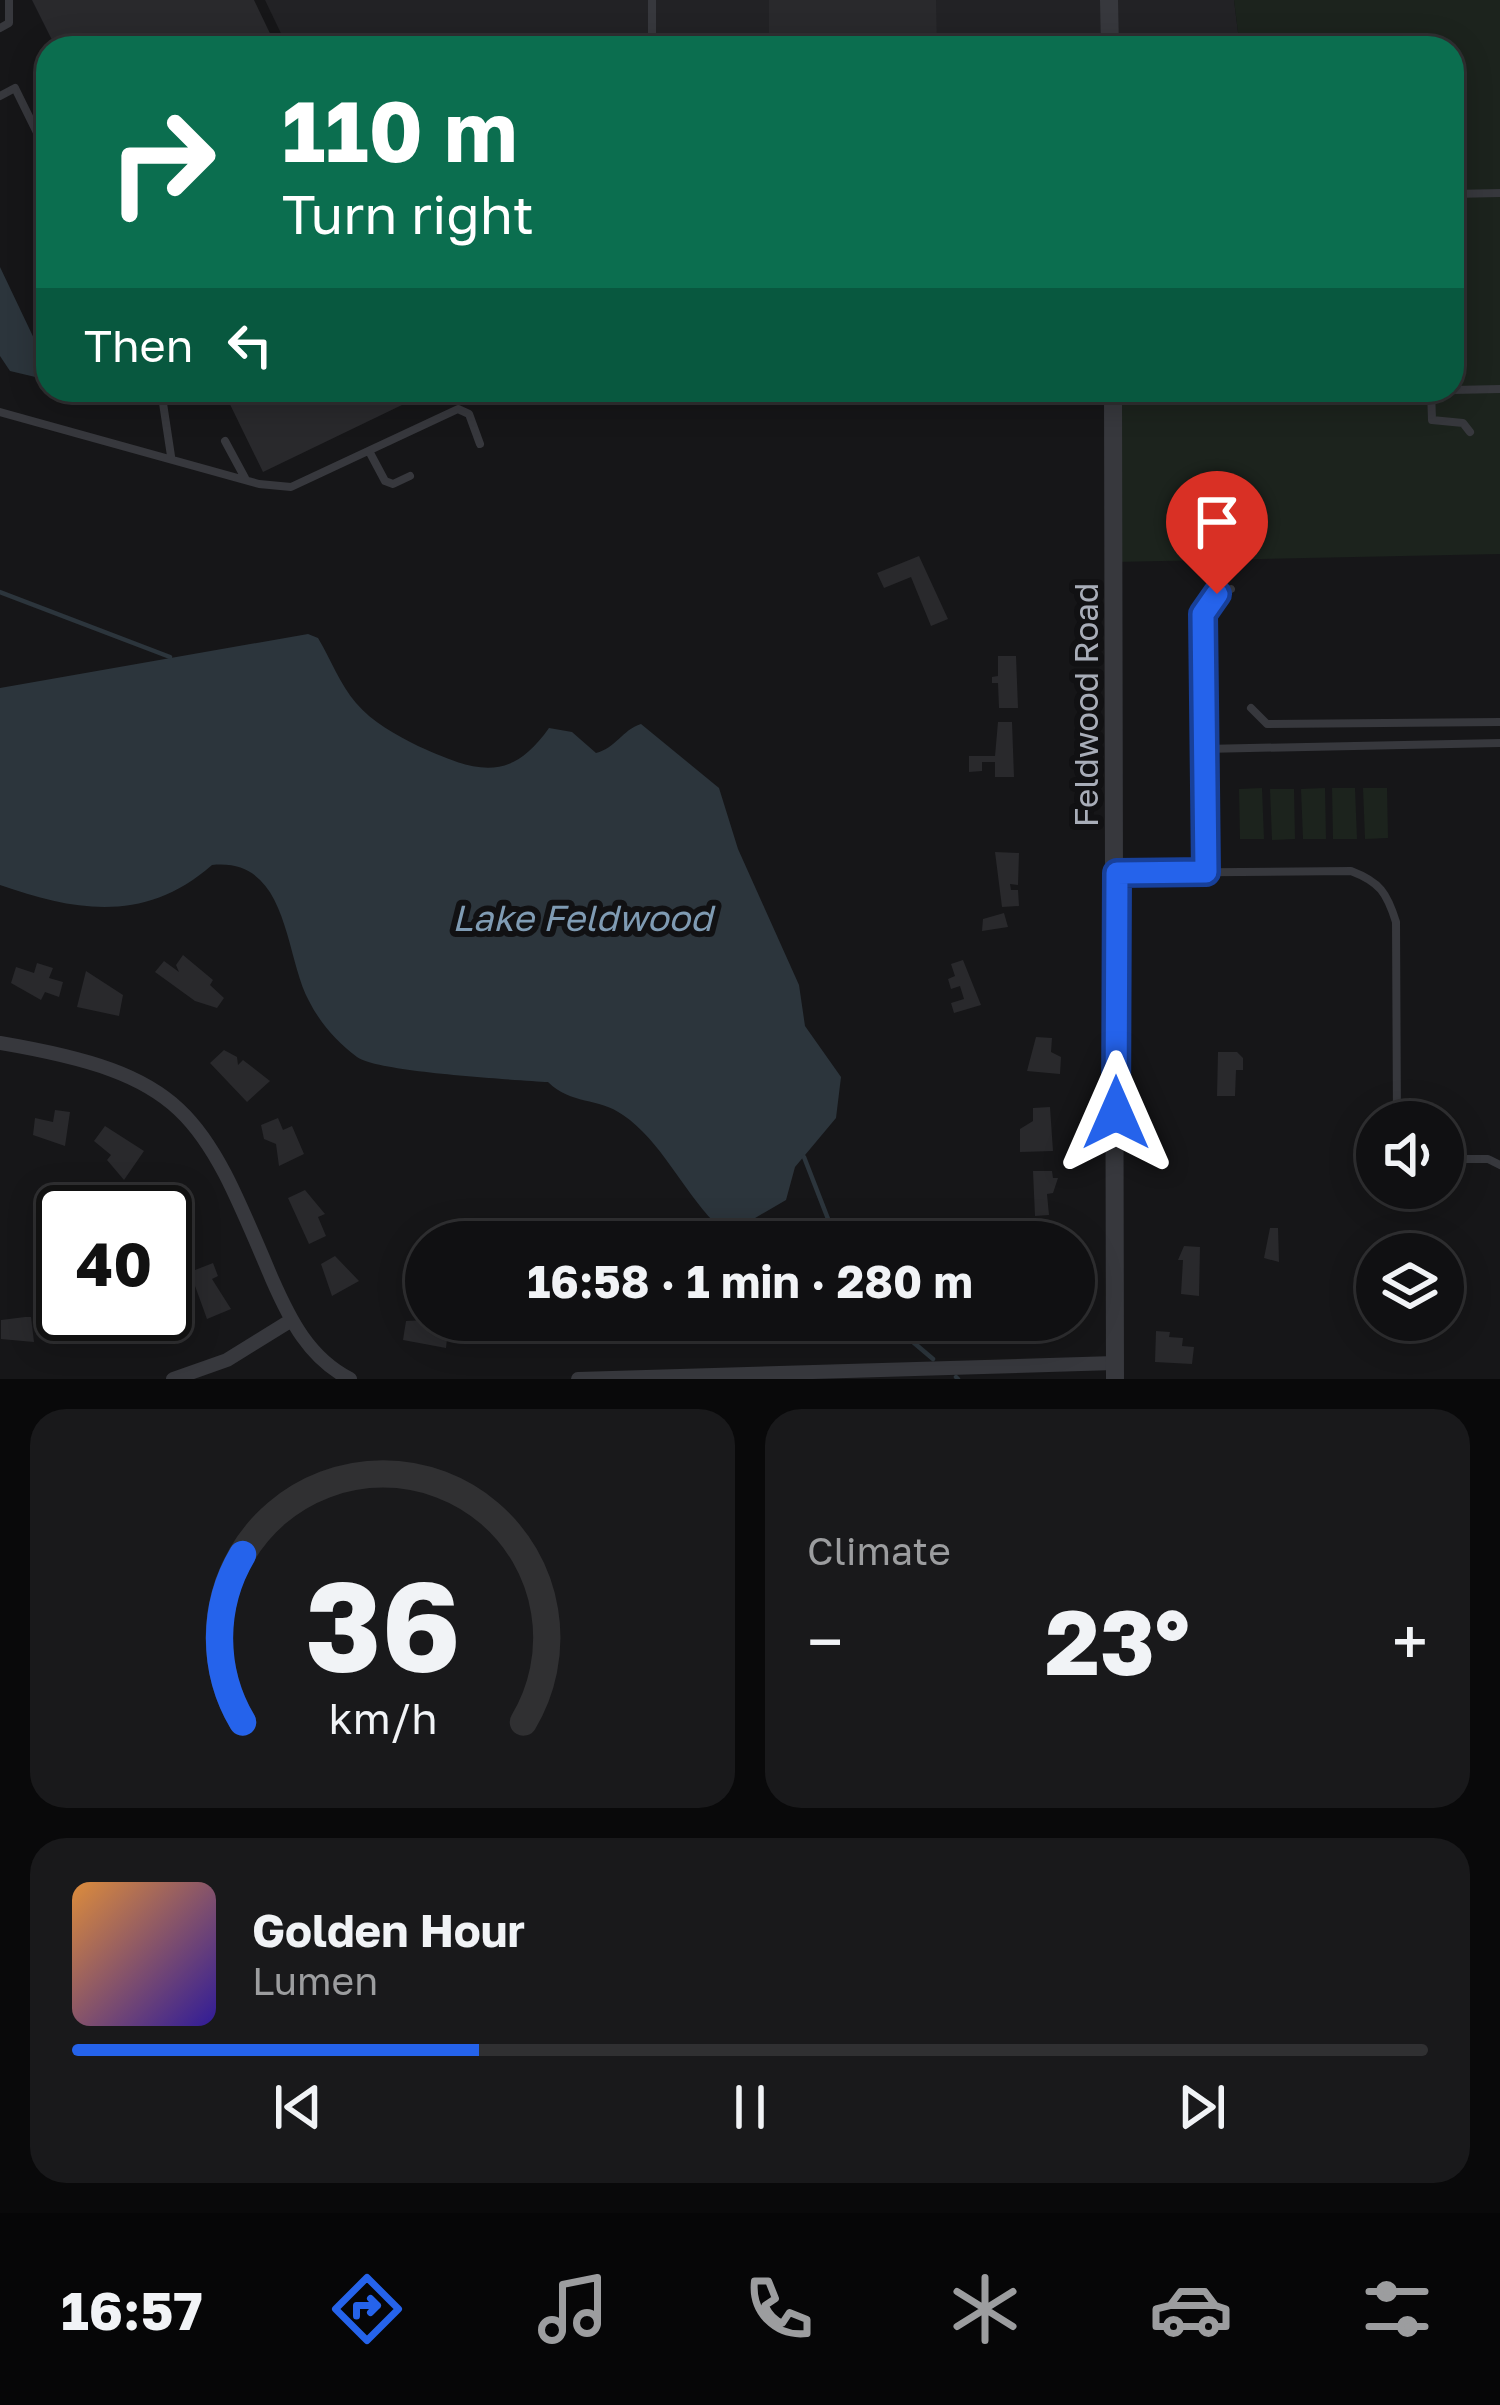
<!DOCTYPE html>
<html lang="en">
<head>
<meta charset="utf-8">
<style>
	body { margin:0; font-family:"Golos Text",sans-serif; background:#19191b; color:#f1f3f6; height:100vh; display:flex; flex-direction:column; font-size:45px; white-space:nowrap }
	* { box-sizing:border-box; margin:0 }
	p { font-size:39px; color:#9c9d9f }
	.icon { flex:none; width:66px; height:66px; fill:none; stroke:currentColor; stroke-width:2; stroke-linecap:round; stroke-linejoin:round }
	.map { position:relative; height:1379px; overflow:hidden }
	.panel { display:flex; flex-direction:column; gap:30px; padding:30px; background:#09090a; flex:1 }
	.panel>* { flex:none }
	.top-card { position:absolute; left:36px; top:36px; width:1428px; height:366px; border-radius:36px; box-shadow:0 6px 30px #0003,0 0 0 3px #303032; background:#0b6e4f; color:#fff; overflow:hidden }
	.controls { position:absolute; left:1356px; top:1101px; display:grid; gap:24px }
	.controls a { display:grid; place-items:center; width:108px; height:108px; border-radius:50%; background:#101012; box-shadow:0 6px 30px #0003,0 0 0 3px #303032; font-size:60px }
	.speed { position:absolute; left:36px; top:1185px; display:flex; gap:24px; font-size:60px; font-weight:700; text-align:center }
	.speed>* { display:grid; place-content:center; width:156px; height:156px; border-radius:50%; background:#101012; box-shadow:0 6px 30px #0003,0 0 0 3px #303032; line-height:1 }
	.speed .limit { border:6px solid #111; border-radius:18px; background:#fff; color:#111 }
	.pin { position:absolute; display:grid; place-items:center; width:102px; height:102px; color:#fff; margin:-123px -51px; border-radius:50% 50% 50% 0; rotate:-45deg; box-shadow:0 0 12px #0007 }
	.pin .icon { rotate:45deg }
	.me { position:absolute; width:132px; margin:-66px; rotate:0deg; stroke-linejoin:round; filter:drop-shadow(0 0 9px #0008) }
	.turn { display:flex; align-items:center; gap:42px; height:252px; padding:0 48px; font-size:54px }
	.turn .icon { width:156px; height:156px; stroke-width:2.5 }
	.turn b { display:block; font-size:84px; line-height:102px }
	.then { display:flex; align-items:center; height:114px; padding:0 48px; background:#0003; gap:24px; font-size:45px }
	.big { font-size:90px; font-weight:700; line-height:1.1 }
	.panel .card { flex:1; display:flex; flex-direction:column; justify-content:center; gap:18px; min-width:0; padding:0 42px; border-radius:36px; background:#19191b }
	.panel .dial { align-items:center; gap:0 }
	.dial svg { height:312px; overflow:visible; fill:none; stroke:#303032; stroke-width:7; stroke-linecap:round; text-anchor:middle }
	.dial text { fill:#f1f3f6; stroke:none }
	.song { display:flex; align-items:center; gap:36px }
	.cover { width:144px; height:144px; border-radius:18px; background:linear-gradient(135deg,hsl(30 70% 55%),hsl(250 70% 35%)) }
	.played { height:12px; border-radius:6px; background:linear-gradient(90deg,#2563eb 30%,#303032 30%) }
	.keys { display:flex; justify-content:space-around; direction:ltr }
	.heat { display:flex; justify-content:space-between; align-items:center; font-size:66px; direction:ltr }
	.panel .tiles { flex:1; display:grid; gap:30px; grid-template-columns:1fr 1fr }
	.card:last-child { grid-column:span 2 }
	.trip { position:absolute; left:405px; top:1221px; width:690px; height:120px; border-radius:60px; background:#101012; box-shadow:0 6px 30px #0003,0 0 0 3px #303032; font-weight:700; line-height:120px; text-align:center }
	.tabs { display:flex; height:192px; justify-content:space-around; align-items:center; background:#060607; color:#9c9d9f }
	.tabs .icon { width:84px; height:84px }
	.tabs .on { color:#2563eb }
	.tabs b { font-size:54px; color:#f1f3f6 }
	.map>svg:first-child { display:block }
	.built { fill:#222225 }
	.green { fill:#1c231d }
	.water { fill:#2c353c }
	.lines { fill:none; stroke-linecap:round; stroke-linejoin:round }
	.stream { stroke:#2c353c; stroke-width:4.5 }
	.building { fill:#29292c }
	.service { stroke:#37383d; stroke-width:8 }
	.minor { stroke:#37383d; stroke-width:14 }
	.tertiary { stroke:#37383d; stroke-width:18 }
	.route-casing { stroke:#184099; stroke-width:30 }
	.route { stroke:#2563eb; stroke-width:21 }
	.labels { text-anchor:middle; stroke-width:12; stroke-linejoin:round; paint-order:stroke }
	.street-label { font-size:33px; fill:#a8adb8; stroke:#111113 }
	.water-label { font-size:36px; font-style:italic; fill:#7f9bb3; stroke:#111113 }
</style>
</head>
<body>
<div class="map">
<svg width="1500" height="1379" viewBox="0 0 1500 1379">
	<rect width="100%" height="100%" fill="#161618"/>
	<path class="built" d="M265,0H1234L1240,48H288Z"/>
	<path class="green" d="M1234,0H1500V554L1114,562L1111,390H1452V48H1240Z
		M1262,788L1264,839H1240L1239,789Z
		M1325,788L1326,839H1303L1301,789Z
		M1355,788L1357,839H1333L1332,788Z
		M1363,788H1387L1388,838L1365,839Z
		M1270,789H1294L1295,839L1272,840Z"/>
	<path class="water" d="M0,267L48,368V380L10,371L0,356Z
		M308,634L318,638C331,660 340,684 356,703C372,722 396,735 418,746C474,771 509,785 549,728L572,732L596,753C616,748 622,730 641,724L719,788L738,849L799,985L805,1026L841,1077L836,1118L795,1167L786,1200L750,1221L714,1222C682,1189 661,1141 623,1115C598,1097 571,1105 548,1082C517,1080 376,1072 357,1057C338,1043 320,1023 309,1001C284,954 289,857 212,865C146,923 77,912 0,885V688Z"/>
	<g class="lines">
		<path class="stream" d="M0,592L170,657
			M804,1157L837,1242
			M887,1320L933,1359
			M956,1377L958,1379"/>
	</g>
	<path class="building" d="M32,0H254L277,48H56Z
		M769,0H936L937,48H737V36L769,35Z
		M223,390H433L263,472Z
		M919,556L948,619L931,626L911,577L884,588L877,573Z
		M998,656H1016L1018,708H999L998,683H992V677L998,676Z
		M998,722H1012L1014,777H995V762H982V771L969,772V756H995Z
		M995,852L1019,853L1018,885L1010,884L1011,890H1018L1019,906L1002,907Z
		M1004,913L1008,927L982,931L983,919Z
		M183,955L213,980L210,985L224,998L217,1008L195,1001L155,972L164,961L179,972L176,965Z
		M963,960L981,1005L954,1013L951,1003L964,999L960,986L951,989L948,979L955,976L951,964Z
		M37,963L53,968L49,978L63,982L59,997L45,992L41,1000L11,983L16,967L34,973Z
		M86,971L123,995L119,1016L77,1007Z
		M1036,1037L1052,1038L1051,1052L1061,1057L1060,1074L1027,1071Z
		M224,1050L237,1057L238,1065L243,1060L270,1081L247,1102L210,1063Z
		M1218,1052H1237L1243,1058V1070H1236L1235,1096H1217Z
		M1050,1107L1053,1151L1020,1152V1129L1033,1121V1108Z
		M55,1110L70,1112L65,1146L33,1135L35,1118L53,1122Z
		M278,1118L283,1130L292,1126L304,1154L279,1166L276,1144L264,1139L261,1125Z
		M105,1126L144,1151L124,1180L107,1160L111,1155L94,1141Z
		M1033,1171H1052L1053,1178H1058L1053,1193L1047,1194L1049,1215L1035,1216Z
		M161,1182L171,1198L177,1194L193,1217L172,1232L165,1212H158L145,1193Z
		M305,1190L325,1214L318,1217L326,1236L309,1244L288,1198Z
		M1270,1228H1278L1279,1262L1264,1258Z
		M1184,1246L1200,1247L1199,1296L1181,1294L1183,1260H1178Z
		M335,1256L359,1281L332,1296L321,1264Z
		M213,1263L218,1276L212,1279L231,1309L207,1319L190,1272Z
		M25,1317H31L34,1342L1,1339V1320Z
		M118,1317L131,1319L132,1333L119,1334V1339H87L86,1320Z
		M426,1320H449L446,1348L403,1340L406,1321Z
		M646,1320H688V1327L663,1328L646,1325Z
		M1156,1331L1170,1332L1169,1337L1183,1338L1182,1346L1194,1347L1192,1364L1155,1362Z"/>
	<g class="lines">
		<path class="service" d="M652,0V48
			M0,28L9,23V0
			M0,96L15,88L48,155
			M1452,194L1500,193
			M161,390L171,456
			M1363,390H1443
			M1431,390L1432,420L1463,423L1470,432
			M1452,390L1500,389
			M0,412L259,484L291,487L458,409L469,414L480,444
			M225,441L245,478
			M369,451L385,481L393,484L410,476
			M1251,708L1267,724L1500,722
			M1204,749L1500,743
			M1206,872L1203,614L1217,594L1231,589
			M1118,873L1351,871C1380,882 1387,893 1396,922L1397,1122
			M1443,1159H1488L1500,1165"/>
		<path class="minor" d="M0,1043C188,1075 202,1113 272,1279C290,1320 309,1358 350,1379
			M173,1379L227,1360L290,1321
			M578,1379L1115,1363"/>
		<path class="tertiary" d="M1109,0L1110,48
			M1113,390L1115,1379"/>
	</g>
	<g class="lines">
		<defs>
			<path id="route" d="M1116,1113L1117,873L1206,872L1203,614L1217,594"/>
		</defs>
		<use href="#route" class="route-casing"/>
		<use href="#route" class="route"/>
	</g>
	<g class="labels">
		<g class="street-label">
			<text transform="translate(1086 705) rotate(-90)" y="12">Feldwood Road</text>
		</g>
		<g class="water-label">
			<text x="582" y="931">Lake Feldwood</text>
		</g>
	</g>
</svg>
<div class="controls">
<a><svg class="icon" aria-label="sound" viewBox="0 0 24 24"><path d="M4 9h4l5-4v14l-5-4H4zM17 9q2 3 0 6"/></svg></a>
<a><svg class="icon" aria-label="layers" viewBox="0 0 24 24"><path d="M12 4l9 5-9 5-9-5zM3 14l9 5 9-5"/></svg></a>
</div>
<div class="speed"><div class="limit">40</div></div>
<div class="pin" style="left:1217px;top:594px;background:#d93025"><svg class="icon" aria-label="arrive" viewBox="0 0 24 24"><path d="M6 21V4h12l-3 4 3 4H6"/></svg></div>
<svg class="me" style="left:1116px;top:1113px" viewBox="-20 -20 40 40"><path d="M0-17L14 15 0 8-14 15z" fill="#2563eb" stroke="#fff" stroke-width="4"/></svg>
<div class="trip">16:58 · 1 min · 280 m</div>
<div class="top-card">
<div class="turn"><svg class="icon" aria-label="right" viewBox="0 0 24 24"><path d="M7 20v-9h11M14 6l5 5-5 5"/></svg><div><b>110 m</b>Turn right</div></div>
<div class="then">Then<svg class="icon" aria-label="left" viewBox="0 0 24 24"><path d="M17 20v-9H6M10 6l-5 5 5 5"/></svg></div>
</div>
</div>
<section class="panel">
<div class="tiles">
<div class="card dial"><svg viewBox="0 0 100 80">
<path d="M14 69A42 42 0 1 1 86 69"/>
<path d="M14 69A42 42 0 0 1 14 26" stroke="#2563eb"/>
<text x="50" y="56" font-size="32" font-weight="700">36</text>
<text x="50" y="72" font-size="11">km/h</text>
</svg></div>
<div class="card"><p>Climate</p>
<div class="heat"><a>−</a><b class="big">23°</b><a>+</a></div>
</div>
<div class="card">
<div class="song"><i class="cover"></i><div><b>Golden Hour</b><p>Lumen</p></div></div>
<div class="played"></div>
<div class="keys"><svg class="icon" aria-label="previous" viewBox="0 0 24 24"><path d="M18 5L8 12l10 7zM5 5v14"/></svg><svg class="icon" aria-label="pause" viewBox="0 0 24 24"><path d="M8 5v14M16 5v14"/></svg><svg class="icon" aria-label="next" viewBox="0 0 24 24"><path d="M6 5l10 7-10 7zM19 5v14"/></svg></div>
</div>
</div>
</section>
<nav class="tabs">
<b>16:57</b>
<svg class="icon on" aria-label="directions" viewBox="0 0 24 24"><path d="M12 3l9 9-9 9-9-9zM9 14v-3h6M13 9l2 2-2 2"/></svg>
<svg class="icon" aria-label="music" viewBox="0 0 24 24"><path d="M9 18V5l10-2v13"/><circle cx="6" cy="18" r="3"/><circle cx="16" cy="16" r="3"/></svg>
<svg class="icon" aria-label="phone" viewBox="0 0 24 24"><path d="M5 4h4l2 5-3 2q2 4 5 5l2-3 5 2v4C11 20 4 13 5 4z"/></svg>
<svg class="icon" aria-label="climate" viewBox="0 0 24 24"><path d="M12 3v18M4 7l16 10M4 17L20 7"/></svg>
<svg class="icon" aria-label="car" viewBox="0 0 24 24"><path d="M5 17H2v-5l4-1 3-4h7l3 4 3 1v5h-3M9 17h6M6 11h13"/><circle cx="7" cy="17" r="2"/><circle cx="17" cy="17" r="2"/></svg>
<svg class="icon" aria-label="filters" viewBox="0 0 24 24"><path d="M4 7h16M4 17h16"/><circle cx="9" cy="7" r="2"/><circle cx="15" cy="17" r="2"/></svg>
</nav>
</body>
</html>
